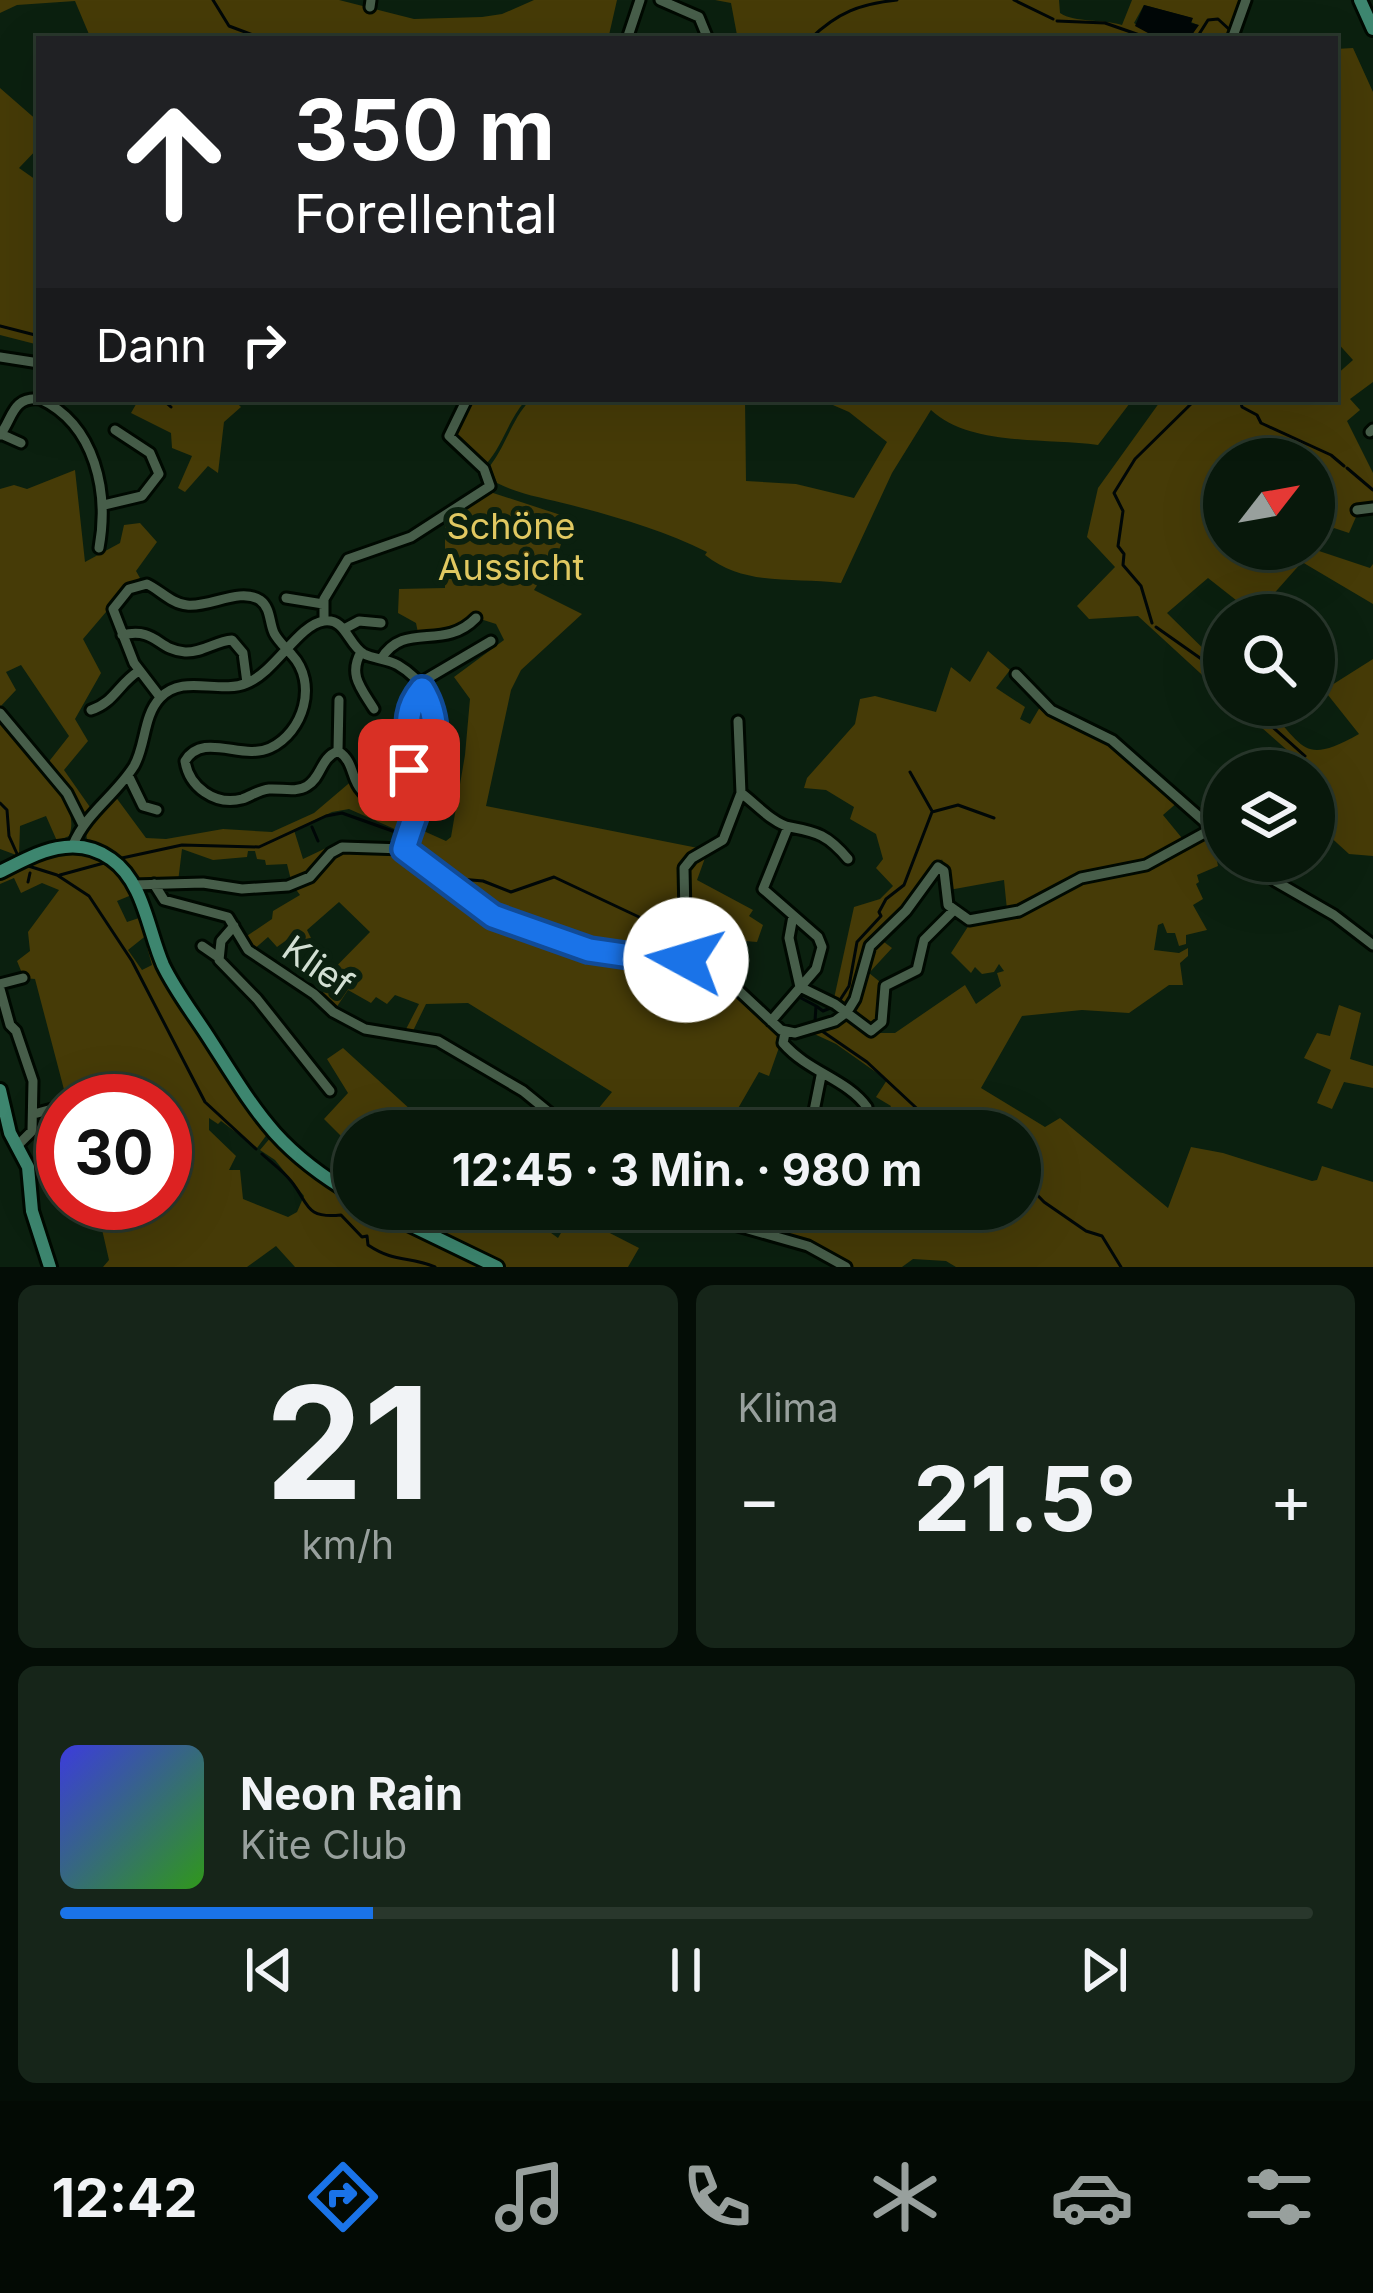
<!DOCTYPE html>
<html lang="de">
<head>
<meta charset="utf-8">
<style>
	body { margin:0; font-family:Inter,sans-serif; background:#162519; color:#f1f3f6; height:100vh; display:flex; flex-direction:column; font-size:45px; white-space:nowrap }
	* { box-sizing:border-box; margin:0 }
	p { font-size:39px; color:#98a09d }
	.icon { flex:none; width:66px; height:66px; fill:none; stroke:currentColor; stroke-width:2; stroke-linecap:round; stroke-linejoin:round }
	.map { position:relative; height:1267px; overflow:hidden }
	.sheet { display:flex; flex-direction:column; gap:18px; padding:18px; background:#040d06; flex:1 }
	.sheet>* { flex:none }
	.banner { position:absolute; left:36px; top:36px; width:1302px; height:366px; border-radius:0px; box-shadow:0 12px 48px #0002,0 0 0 3px #29372c; background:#202124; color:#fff; overflow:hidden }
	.needle { width:78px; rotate:59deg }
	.tools { position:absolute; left:1203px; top:438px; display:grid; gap:24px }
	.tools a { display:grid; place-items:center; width:132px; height:132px; border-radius:50%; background:#08180b; box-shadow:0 12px 48px #0002,0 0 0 3px #29372c; font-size:60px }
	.speed { position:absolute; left:36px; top:1074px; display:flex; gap:24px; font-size:60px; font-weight:700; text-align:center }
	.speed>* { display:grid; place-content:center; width:156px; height:156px; border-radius:50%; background:#08180b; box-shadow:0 12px 48px #0002,0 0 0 3px #29372c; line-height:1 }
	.speed .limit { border:18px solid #d22; background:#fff; color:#111 }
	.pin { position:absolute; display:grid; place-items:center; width:102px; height:102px; color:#fff; margin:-51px; border-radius:24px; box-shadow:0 6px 18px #0006 }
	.me { position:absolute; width:132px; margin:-66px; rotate:276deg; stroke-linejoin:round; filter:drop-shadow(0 0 9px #0008) }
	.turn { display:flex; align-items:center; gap:42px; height:252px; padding:0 60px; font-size:54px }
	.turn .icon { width:156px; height:156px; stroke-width:2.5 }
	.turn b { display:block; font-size:84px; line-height:102px }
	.then { display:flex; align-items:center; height:114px; padding:0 60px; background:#0003; gap:24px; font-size:45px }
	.big { font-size:90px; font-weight:700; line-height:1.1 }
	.sheet .card { flex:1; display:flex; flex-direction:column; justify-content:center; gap:18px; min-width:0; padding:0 42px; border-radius:18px; background:#162519 }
	.sheet .dial { align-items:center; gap:0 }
	.dial b { font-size:156px; line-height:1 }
	.song { display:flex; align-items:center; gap:36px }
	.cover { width:144px; height:144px; border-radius:18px; background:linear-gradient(135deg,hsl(240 70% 55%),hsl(110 70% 35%)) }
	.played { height:12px; border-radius:6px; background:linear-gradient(90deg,#1a73e8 25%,#29372c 25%) }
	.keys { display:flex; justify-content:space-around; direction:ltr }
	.heat { display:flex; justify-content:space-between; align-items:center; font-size:66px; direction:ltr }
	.sheet .tiles { flex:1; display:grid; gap:18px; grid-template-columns:1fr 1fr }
	.card:last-child { grid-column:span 2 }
	.trip { position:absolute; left:333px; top:1110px; width:708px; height:120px; border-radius:60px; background:#08180b; box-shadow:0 12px 48px #0002,0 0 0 3px #29372c; font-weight:700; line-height:120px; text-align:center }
	.menu { display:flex; height:192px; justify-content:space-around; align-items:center; background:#030a04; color:#98a09d }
	.menu .icon { width:84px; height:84px }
	.menu .selected { color:#1a73e8 }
	.menu b { font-size:54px; color:#f1f3f6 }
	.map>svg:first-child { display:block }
	.green { fill:#463b07; fill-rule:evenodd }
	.water { fill:#000707 }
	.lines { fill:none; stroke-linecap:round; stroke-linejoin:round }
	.stream { stroke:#000707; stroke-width:3 }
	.minor-casing { stroke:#000901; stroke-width:15 }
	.major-casing { stroke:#000901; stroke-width:18 }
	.minor { stroke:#475e4a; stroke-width:9 }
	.major { stroke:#3d866f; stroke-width:12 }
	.route-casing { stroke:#114b97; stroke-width:30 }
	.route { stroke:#1a73e8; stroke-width:21 }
	.labels { text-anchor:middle; stroke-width:12; stroke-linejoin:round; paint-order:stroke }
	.park-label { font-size:36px; fill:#e0c861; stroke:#0b200f }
	.street-label { font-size:36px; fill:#d2dfd3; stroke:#0b200f }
</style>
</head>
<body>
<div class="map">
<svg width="1373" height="1267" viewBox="0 0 1373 1267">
	<rect width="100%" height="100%" fill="#0b200f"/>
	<path class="green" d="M0,0H339L414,19L482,17L502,14L534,0H617L609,35L625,38L515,39L502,34L495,39H91L75,1L17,5L0,13Z
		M715,0H1059L1060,13C1075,23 1103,19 1122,25L1132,0H1244L1231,39H1189L1198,25L1191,22L1192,18L1144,5L1134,23L1159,39H1093L1072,33L1073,39H725L737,35L731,3Z
		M1353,48L1373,92V382L1350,399L1360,410L1347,421L1373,473V507L1359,510L1349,533L1334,528L1314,547V459H1224V549H1313L1370,568L1373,564V604L1302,562L1255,615L1208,578L1167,613L1224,669V695L1138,616L1089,619L1077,606L1115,567L1087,537L1098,488L1162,399H1335V376L1353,360L1335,340V49Z
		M0,88L39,122V147L19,168L39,182V345L0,335Z
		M139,399L235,401L241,407L224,422L218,473L208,466L185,492L178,488L192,456L172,448L171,433L131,413Z
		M468,399L525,401C507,422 503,446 485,465L455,441L453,427Z
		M531,399H745L746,481L796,484L854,498L887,442L849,412L819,399H1133L1098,445C1045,438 969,446 931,410L892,473L841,583C794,577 745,587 705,555L707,552C665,531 617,517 571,505C545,498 521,495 497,483L490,466C507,444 511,420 531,399Z
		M75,470L85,562L120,543L124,525L140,523L157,542L136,571L140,578L129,585L83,639L101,673L75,719L88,741L64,770L92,810L84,817L47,764L69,736L21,665L6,672L16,690L0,707V489L14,485L27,489Z
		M490,492L570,518L558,553L534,590L582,614L521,670L511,690L486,806L703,849L705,858L697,880L753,910L749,916L763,925L757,942L745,941L723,970L714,968L769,1027L783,1036L769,1076L759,1072L729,1124L742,1131H580L612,1092L468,1003L426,1004L412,1033H404L419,1004L395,995L387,1004L376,997L371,1003L348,990L334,1011L313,990L370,932L339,902L307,930L311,938L301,948L288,939L277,947L268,937L252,951L241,940L272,919L273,911L300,895L292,884L287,864L266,865L265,860L257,859L255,851H248L247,857L213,860L182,849L178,882L138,880L117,855L87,841L86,831L115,796L146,838L166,839L223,829L272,832L314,813L354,779L378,804L379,811L446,841L451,837L465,755L470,699L454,677L504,640L496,624L474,617L442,634L418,633L416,623L398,613L399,589L445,588V521ZM349,809L406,834L401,850L355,852L349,851L343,840L303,859L294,830L332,812Z
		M988,651L1010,670L996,688L1025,707L1020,719L1030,724L1040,707L1063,722L1109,740L1178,802L1163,815L1186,843L1205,834L1224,846L1215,851L1218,866L1197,875L1199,882L1196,884L1203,899L1193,905L1207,930L1186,935V944L1179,946L1175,933H1167L1163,923L1158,925L1154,950L1179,953L1188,948V956L1180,963L1183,985H1169L1129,1013L1082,1010L1022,1016L981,1088L1045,1127L1060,1118L1168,1208L1191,1147L1223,1153L1312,1181L1317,1180L1322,1166L1373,1182V1267H956L946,1261L913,1259L902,1267H847L774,1232L780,1209H1020V1131H899L885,1116L891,1106L876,1097L887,1080L836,1044L810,1032L844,1018L867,1033H895L965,985L976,1004L1001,986L997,973L1004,971L999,964L994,972L982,974L975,967L971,973L951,953L969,925L1018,917L1072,887L1142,871L1164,860L1079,876L1021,908L1007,910L1004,880L949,890L942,859L930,886L884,942L892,948L869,973L885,986L880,1022L875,1028L833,1003L854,907L880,899L893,886L876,868L883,859L876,834L850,819L854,807L826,790L804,788L807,778L855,724L860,699L875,696L936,712L951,667L970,682Z
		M1373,659V856L1349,854L1314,822V771H1287L1296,758L1236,705H1263C1306,745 1300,767 1359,734L1324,690Z
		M0,717C23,744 84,799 69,836L57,841L46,816L20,826L19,856L0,849Z
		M72,853C99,857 118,871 134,894L117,901L127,922L142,917L148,934L128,950L142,970L152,965L147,947L152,944L268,1133L257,1148L221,1121L218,1124L209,1118V1130L236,1156L229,1170H240L243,1199L288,1217L297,1212L304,1196L275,1160L260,1150L271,1137L298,1164L354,1199V1209H518L558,1238L575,1209H614L603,1222L602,1229L639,1248L628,1267H295L276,1246L247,1267H103L109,1260L96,1203H165V1101H67L35,979L24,978L17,961L30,951L28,932L59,890L42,883L21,893L14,878L0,884V878L34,860Z
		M1339,1005L1361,1013L1350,1059L1373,1066V1088L1344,1082L1332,1109L1317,1103L1331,1070L1304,1058L1317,1033L1330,1036Z
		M343,1048L434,1131H354V1149L324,1119L348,1093L327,1059Z"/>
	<path class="water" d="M1144,5L1193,18L1191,23L1199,25L1189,39H1159L1135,26Z"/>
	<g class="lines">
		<path class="stream" d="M213,0L229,26L264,39
			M1014,0L1053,19
			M1057,21L1105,23L1151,39
			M810,39C838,12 860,4 897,0
			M1196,39L1208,20L1218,19L1231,31
			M0,326L39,336
			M162,399L171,407
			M1240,399L1242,407L1257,415L1261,423L1331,455L1344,466
			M1347,468L1373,490
			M1152,623L1141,586L1123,565L1124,554L1118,546L1123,511L1114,493L1135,459L1196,399
			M1156,627L1200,658L1224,681
			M1248,705L1305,756
			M1306,760L1310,771
			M910,772L932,811
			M1314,786L1321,808
			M0,803L7,810L9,836L18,856
			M312,827L318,841
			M411,844L460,879L483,881L511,892L554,877L639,917L658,937L683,943
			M122,858L182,845L259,847L326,816L342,813L401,834
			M22,864L57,875L89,896L132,961L205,1102L256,1149
			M60,875L104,863
			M28,882L30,873
			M691,943L706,949L713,963L723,961L728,966
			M801,998L816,1006L815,1021
			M840,1000L849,986L857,942L881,916L879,912L886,899L904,885L932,812L958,805L994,818
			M816,1006L823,1011L833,1007
			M819,1029L867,1062L941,1131
			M262,1154C272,1163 283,1171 291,1181C309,1203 304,1219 341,1215L362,1237L367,1236L368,1245C395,1263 408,1256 435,1267
			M1020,1177L1044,1202L1086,1231L1102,1236L1121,1267"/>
		<defs>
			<path id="minor" d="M660,0L699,17L708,39
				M370,7L371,0
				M627,39L640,0
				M1232,39L1246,0
				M0,357L39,363
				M40,399C96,425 109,493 99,548
				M1370,432L1373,429
				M1,434L21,443
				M0,435C13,418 12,397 39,399
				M104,505L142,496L159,474L150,453L115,430
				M1357,510L1373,508
				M286,598L323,604
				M324,621V599L348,559L411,537L490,486L484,469L449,436L467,399
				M344,629L359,621L381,623
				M122,635C157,627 157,650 185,652C202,653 216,641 232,640L243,653L247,683
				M361,652C348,675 361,688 374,709
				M381,659C405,620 443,652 476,618
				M1016,674L1051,710L1112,740L1205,822L1208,831L1224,838
				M418,684L491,641
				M160,697L134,663L113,609L129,589L147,584C160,590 172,604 187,605C209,608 240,587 260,600C271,608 269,622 274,633C278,641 286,648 292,655C318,683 304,732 270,748C242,761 203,731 185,761C189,787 215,806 242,799C251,796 259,790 269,789C281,788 296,793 307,786C322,777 320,758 338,751C355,762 350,778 362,791C374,805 400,805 416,814
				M91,710C114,703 119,683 139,671
				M0,713L67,793L83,825
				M738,721L741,793C754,802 773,824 790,827C817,832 828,835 848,859
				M379,746L406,730
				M338,751L339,700
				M128,775L143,806L157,810
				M386,781L412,767C410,740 402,712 421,689
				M73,845C86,813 116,795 134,766C146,745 143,716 160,698C183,673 219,695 247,683C275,672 299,624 324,621C346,618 348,645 364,654C374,659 388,659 398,665C468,706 420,794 404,849
				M1250,861L1275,881L1334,915L1373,945
				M154,884L164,900L228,917L248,950L314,994L333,1012L365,1029L438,1041L523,1091L572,1131
				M133,885L203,883L242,889L288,886L310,877L331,853L342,847L404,849L492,916L589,950L643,955L720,973L781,1030L795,1033L835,1021L847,1012L855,999L870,946L906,911L938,867L944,871L948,905L969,920L1019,911L1081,878L1146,865L1208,831
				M793,916L789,938L800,987L835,1004L871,1031L882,1022L885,986L917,970L924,940L953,911
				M234,926L221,941L219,960L257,999L330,1091
				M202,946L218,957
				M686,964L684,868L692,858L723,840L741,793
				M0,984L23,978
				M0,989L10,1025L16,1031L33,1081L32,1131L17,1146
				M771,1021L816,969L822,947L818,937L763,889L788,827
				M785,1033L783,1043C808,1072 847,1079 867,1107
				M46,1111L54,1138
				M34,1114L63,1106
				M810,1131L821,1076
				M678,1209L808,1246L846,1267
				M770,1234L779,1209"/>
			<path id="major" d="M1360,0L1373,29
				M0,872C35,854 74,832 111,859C144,882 148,931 163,965C175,990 192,1012 207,1035C256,1111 274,1148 354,1195
				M0,1090L10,1133L28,1167L32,1211L50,1267
				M377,1209L497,1267"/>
		</defs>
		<use href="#minor" class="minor-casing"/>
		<use href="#major" class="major-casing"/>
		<use href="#minor" class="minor"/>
		<use href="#major" class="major"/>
	</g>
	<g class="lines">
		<defs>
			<path id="route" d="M409,770C417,742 396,720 422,689C454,741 418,798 404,849L493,916L589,950L686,964V960"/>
		</defs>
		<use href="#route" class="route-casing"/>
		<use href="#route" class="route"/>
	</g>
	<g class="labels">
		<g class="park-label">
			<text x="511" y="539">Schöne<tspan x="511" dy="41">Aussicht</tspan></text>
		</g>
		<g class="street-label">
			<text transform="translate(318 966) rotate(35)" y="13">Klief</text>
		</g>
	</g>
</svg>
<div class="tools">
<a><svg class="needle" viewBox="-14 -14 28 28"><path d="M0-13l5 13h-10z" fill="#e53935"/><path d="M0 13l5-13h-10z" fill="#98a09d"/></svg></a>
<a><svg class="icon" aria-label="search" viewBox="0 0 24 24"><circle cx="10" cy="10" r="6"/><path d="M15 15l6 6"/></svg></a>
<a><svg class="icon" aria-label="layers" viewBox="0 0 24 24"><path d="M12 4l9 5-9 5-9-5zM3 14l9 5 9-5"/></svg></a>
</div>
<div class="speed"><div class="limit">30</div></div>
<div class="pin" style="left:409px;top:770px;background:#d93025"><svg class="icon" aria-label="arrive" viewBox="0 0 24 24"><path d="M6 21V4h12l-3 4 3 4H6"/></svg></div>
<svg class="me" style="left:686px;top:960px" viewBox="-20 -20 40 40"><circle r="19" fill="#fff"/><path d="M0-13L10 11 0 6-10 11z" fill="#1a73e8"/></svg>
<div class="trip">12:45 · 3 Min. · 980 m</div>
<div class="banner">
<div class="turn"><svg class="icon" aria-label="ahead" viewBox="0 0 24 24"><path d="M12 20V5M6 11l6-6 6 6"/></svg><div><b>350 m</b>Forellental</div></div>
<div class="then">Dann<svg class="icon" aria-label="right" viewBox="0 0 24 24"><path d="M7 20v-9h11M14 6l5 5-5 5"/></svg></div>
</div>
</div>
<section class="sheet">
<div class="tiles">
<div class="card dial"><b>21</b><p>km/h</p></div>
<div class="card"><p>Klima</p>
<div class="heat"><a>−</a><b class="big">21.5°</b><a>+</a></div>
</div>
<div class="card">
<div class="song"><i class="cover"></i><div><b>Neon Rain</b><p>Kite Club</p></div></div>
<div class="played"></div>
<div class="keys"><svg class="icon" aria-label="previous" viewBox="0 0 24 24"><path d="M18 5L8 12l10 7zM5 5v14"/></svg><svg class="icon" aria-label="pause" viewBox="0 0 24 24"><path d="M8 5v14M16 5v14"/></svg><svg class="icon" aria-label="next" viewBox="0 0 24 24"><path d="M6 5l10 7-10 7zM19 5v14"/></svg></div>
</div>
</div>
</section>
<nav class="menu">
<b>12:42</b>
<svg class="icon selected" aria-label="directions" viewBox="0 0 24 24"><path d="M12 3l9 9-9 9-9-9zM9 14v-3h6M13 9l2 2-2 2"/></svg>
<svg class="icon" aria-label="music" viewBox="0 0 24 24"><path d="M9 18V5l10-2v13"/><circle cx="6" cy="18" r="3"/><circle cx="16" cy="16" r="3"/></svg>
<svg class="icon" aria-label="phone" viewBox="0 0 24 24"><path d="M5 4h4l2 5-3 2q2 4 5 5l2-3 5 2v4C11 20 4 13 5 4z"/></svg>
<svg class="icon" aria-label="climate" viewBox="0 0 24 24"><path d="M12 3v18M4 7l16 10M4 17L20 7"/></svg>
<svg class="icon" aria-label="car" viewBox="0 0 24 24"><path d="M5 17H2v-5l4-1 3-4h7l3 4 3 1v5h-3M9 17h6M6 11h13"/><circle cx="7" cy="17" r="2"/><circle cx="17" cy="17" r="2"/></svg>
<svg class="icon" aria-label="filters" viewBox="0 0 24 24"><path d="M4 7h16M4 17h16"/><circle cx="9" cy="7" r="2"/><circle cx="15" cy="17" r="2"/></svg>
</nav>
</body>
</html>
